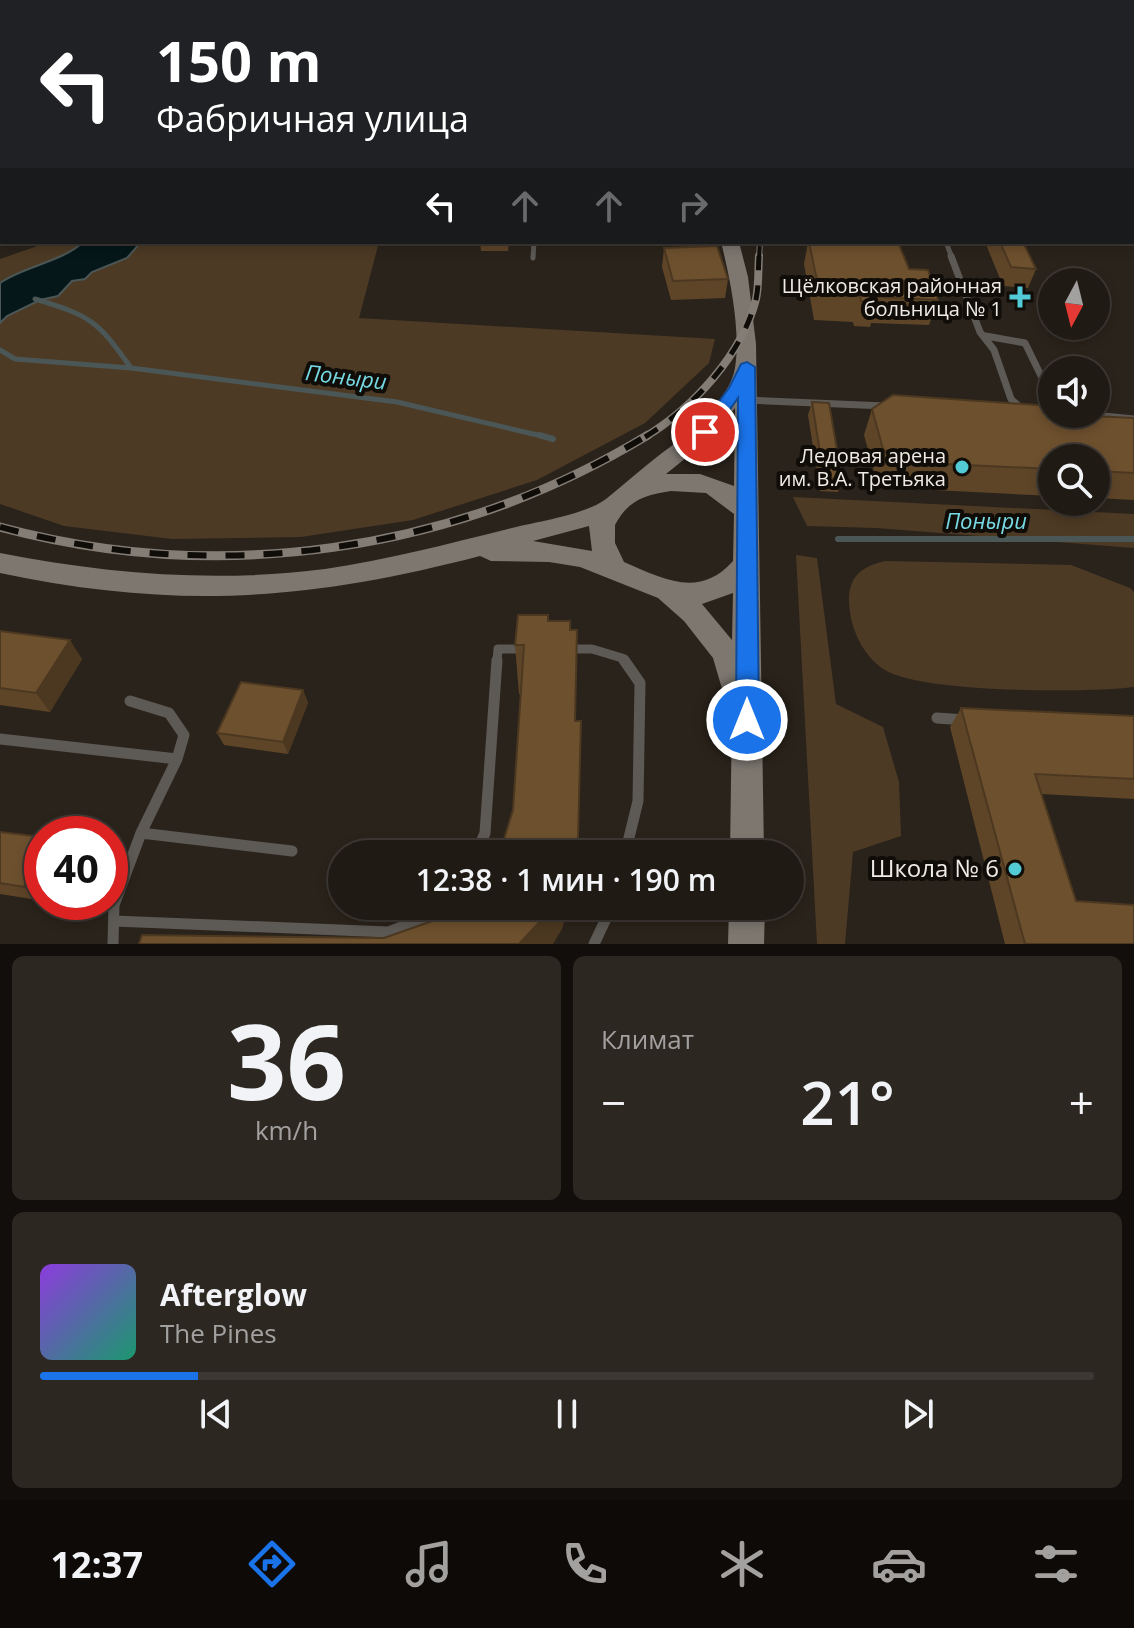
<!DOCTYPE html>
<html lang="ru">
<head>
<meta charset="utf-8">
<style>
	body { margin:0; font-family:"Open Sans",sans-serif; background:#2d2722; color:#f1f3f6; height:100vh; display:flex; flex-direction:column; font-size:30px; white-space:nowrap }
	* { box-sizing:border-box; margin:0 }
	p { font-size:26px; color:#a2a1a0 }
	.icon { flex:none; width:44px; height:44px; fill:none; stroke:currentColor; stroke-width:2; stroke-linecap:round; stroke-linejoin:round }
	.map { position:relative; height:944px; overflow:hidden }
	.sheet { display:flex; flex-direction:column; gap:12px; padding:12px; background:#120e0b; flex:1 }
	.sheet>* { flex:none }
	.guide { position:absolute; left:0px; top:0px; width:1134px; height:244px; box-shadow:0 4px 12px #0003,0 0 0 2px #3d3834; background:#202124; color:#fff; overflow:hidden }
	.needle { width:52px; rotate:187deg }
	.buttons { position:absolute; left:1038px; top:268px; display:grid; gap:16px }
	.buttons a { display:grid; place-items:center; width:72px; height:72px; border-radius:50%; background:#201a14; box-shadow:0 4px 12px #0003,0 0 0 2px #3d3834; font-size:40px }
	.speed { position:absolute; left:24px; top:816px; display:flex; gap:16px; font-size:40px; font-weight:700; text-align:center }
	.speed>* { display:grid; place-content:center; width:104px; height:104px; border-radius:50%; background:#201a14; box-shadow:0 4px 12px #0003,0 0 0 2px #3d3834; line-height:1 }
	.speed .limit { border:12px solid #d22; background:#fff; color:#111 }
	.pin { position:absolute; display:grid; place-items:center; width:68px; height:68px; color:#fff; margin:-34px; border:4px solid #fff; border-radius:50%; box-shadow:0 2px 8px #0007 }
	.me { position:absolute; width:88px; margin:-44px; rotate:0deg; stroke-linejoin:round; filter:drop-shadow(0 0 6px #0008) }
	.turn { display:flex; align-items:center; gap:28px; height:168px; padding:0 24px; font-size:36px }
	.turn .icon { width:104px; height:104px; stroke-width:2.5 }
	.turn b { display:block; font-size:56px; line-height:68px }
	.lanes { display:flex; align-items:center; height:76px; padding:0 24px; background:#0003; justify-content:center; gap:40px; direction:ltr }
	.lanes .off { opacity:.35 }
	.big { font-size:60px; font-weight:600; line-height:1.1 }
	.sheet .widget { flex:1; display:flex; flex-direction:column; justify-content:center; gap:12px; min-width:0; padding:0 28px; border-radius:12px; background:#2d2722 }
	.sheet .dial { align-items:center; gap:0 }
	.dial b { font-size:104px; line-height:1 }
	.song { display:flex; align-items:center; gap:24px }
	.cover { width:96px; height:96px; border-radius:12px; background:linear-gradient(135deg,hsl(270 70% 55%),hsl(160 70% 35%)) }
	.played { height:8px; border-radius:4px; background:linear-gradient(90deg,#1a73e8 15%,#3d3834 15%) }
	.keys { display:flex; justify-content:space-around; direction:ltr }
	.heat { display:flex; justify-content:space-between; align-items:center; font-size:44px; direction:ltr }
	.sheet .tiles { flex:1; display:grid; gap:12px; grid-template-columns:1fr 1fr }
	.widget:last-child { grid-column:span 2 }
	.trip { position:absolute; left:328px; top:840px; width:476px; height:80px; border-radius:40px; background:#201a14; box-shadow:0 4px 12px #0003,0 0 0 2px #3d3834; font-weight:600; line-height:80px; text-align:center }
	.menu { display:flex; height:128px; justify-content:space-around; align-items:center; background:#0d0a08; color:#a2a1a0 }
	.menu .icon { width:56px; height:56px }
	.menu .active { color:#1a73e8 }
	.menu b { font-size:36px; color:#f1f3f6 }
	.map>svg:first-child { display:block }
	.green { fill:#4d3a24 }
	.water { fill:#051719; stroke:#4b5656; stroke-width:2 }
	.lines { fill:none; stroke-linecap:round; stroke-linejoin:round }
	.stream-far1 { stroke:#4b5656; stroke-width:5 }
	.stream { stroke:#4b5656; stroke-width:6 }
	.lane-far4 { stroke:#5d5955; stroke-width:4 }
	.lane-far3 { stroke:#5d5955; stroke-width:5 }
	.lane-far2 { stroke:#5d5955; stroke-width:7 }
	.lane-far1 { stroke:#5d5955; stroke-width:9 }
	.lane { stroke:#5d5955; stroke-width:11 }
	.secondary { fill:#7d7770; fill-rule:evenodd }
	.rail-far2-casing { stroke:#837d76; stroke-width:6 }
	.rail-far1-casing { stroke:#837d76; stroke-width:8 }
	.rail-casing { stroke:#837d76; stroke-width:9 }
	.rail-far2 { stroke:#100d09; stroke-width:4; stroke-dasharray:12; stroke-linecap:butt }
	.rail-far1 { stroke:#100d09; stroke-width:5; stroke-dasharray:15; stroke-linecap:butt }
	.rail { stroke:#100d09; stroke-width:6; stroke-dasharray:19; stroke-linecap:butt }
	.wall { fill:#5e4528 }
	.shaded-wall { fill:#4c3820 }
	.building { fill:#6d502e; stroke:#4c3820; stroke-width:2 }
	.route { fill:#1a73e8; stroke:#114b97; stroke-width:2 }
	.poi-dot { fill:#52cbd7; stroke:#100d09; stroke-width:3 }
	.labels { text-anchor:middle; stroke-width:8; stroke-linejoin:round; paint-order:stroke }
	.poi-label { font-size:20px; fill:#efeae4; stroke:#100d09; text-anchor:end }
	.water-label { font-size:22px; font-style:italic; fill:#77d9e3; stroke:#100d09 }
	.near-poi-label { font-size:24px; fill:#efeae4; stroke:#100d09; text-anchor:end }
</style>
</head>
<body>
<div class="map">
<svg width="1134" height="944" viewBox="0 0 1134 944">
	<rect width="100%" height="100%" fill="#2a231b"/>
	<path class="green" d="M49,242H83C65,260 23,267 0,283V259Z
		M141,242H379L359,318L715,339L709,363L645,423L537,480L413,520L301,537L172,539L64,526L0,504V323L7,316L40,300L57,296L72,281L85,279L92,272L127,258Z
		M793,497L1134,514V548L876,528L807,526Z
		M796,555L817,558L836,704L883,727L899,782L901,836L853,852L845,944H817Z
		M885,561L1071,565L1130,588L1134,592V687C1088,693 921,693 885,670C861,655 848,623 849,596C851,573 865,566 885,561Z"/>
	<path class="water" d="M83,242H141L127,258L92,272L85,279L72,281L58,296L40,300L7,316L0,323V283C22,267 64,261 83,242Z"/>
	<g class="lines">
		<path class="stream-far1" d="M35,299C91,316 97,320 131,368L397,402L546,437
			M0,350L15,359L131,368"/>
		<path class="stream" d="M539,435L553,439
			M838,539H1134"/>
		<path class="lane-far4" d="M0,96L2,101"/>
		<path class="lane-far3" d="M946,242L952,258
			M533,258L534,242"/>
		<path class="lane-far2" d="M951,256L980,332L994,350L1011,399L1022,409
			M986,336L1025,343L1052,398
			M747,400L885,406
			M1084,414L1134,419"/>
		<path class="lane-far1" d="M568,649H592L622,658L625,662
			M497,662L498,649H526"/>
		<path class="lane" d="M624,660L640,683L638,801L625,854
			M130,701L169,713L184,735L177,759
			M937,718L965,720
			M0,739L177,759L141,833L114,905L113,944
			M141,833L292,851
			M476,854L485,833L497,660
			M114,921L388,932L439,912L443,906
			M594,944L612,906"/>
		<path class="secondary" d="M634,0H646L647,2H635Z
			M721,242H739L748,277L756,344L764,854H730L732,709L725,699L713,658L684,621L658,598L580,567L549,562L491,561L480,556C307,601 176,610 0,573V553C107,574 216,583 325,569C387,560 447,544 508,529C534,522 585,515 606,499C625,484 642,468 662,453C687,435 730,400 735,368C741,331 730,278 721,242ZM735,408L734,486L700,474H666L713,436ZM671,491L706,493L734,514L733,561C699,599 664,579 624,562L615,543V525C628,500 645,495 671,491ZM589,526L592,551L533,541ZM733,593L732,640L702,604Z
			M729,906H765L764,944H728Z"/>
		<defs>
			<path id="rail-far2" d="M759,258L760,242"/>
			<path id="rail-far1" d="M645,437C693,408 742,355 756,299C759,286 758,269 759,256"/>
			<path id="rail" d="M0,527C219,586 454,553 648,435"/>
		</defs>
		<use href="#rail-far2" class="rail-far2-casing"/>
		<use href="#rail-far1" class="rail-far1-casing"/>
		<use href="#rail" class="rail-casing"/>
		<use href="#rail-far2" class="rail-far2"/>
		<use href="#rail-far1" class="rail-far1"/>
		<use href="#rail" class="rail"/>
	</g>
	<path class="wall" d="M1132,149H1134V231L1132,228Z
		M480,242H509L508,251H481Z
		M808,242H898L909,269L938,300L929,325L871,323L870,327L854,326L853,322L814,320L804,264Z
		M985,242H1023L1036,269L1028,288L1003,286Z
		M664,248L728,279L725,298L671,300L662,267Z
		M812,402L842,479L838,492L820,491L808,415Z
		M872,409L1052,414L1134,418V500L1096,498V458H1052V496L894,488L875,475L864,435Z
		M548,621L575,721H581L578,854H499L501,849L513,810L521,694H519L515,645Z
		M0,631L82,659L50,712L0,705Z
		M303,690L308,703L288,754L224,745L217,733Z
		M961,708L1134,716V799L1041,794L1076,901L1134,944H1005L950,727Z
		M0,832L38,900L0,894Z"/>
	<path class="shaded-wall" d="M193,0H231V2H194Z
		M276,0H286V2H262Z
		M0,205H2V225L0,226Z
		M70,640L82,659L50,712L36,693Z
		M303,690L308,703L288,754L283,742Z
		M581,721L578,854H572Z
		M42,853V893L38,900L24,887Z
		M551,906H569L562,929L553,944H519Z"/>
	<path class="building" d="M235,0H277L262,2H236Z
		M323,0H374L373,2H322Z
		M449,0H595V2H449Z
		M1132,149H1134V177L1132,174Z
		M0,190H2V205H0Z
		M809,242H898L909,269L928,270L938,300L876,297L877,302L861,301L860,296L820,295Z
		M1000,242H1023L1036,269L1011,267Z
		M717,246L728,279L673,281L664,248Z
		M893,395L1052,406V414L1134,418V473L1096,471V458H1052V469L903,462L883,449L872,409Z
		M812,402L829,403L842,479L824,478Z
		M518,615H548V621H570V630H577L575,721H581L578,837L572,854H499L501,849L513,810L524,645H515Z
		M0,631L70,640L36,693L0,688Z
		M241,682L303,690L283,742L217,733Z
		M961,708L1134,716V779L1035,774L1076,901L1134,905V944H1025Z
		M0,832L42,837V853L24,887L0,883Z
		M456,906H551L547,914L519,944H139L142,935L384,938L435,920Z"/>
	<path class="route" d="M747,362L755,367L759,720L755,728L747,731L739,728L736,720L738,398L711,436L705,437L696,432L729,388L741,364Z"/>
	<g class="poi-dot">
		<path d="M1016 285h8v8h8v8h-8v8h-8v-8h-8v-8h8z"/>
		<circle cx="962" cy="467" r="8"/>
		<circle cx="1015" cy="869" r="8"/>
	</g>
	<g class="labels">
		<g class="poi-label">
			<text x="1002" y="293">Щёлковская районная<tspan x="1002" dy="23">больница № 1</tspan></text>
			<text x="946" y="463">Ледовая арена<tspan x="946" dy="23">им. В.А. Третьяка</tspan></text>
		</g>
		<g class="water-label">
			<text transform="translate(346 377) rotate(7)" y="8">Поныри</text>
			<text x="986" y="529">Поныри</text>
		</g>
		<g class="near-poi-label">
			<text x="999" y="877">Школа № 6</text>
		</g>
	</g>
</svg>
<div class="buttons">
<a><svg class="needle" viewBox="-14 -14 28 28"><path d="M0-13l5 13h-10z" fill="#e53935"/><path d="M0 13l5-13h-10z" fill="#a2a1a0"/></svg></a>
<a><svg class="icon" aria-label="sound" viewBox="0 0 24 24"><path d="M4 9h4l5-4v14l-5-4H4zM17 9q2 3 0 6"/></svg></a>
<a><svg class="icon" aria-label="search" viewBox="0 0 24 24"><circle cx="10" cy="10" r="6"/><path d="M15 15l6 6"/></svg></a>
</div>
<div class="speed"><div class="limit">40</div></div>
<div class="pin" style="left:705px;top:432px;background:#d93025"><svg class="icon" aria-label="arrive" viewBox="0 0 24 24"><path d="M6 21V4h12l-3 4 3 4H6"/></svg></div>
<svg class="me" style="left:747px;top:720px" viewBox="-20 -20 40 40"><circle r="17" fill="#1a73e8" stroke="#fff" stroke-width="3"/><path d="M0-11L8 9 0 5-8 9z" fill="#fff"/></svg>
<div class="trip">12:38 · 1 мин · 190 m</div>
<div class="guide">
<div class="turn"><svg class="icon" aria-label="left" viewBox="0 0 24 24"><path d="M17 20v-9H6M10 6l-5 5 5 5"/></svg><div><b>150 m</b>Фабричная улица</div></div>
<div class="lanes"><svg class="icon" aria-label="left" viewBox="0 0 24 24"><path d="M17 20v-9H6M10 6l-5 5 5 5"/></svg><svg class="icon off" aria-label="ahead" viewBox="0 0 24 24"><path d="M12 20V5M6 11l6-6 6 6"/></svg><svg class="icon off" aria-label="ahead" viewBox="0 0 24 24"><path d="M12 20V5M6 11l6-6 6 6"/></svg><svg class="icon off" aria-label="right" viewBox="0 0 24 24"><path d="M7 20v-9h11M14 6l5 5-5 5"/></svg></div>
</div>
</div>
<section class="sheet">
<div class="tiles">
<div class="widget dial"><b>36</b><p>km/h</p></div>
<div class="widget"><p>Климат</p>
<div class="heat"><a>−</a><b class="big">21°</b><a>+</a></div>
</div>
<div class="widget">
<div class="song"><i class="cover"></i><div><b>Afterglow</b><p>The Pines</p></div></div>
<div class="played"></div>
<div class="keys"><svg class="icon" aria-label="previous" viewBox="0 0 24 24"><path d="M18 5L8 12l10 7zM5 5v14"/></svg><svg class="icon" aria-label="pause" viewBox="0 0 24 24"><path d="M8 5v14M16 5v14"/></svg><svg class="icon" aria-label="next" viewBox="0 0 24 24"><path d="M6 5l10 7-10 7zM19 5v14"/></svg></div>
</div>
</div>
</section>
<nav class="menu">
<b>12:37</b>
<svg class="icon active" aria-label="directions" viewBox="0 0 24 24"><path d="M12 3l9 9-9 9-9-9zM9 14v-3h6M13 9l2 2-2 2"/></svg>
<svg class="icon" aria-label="music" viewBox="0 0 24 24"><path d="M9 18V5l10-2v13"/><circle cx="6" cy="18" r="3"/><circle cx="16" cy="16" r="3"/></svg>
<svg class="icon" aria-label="phone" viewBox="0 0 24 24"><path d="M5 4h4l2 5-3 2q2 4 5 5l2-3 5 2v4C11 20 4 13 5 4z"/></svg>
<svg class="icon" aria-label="climate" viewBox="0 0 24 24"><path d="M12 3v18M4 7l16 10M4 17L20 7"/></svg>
<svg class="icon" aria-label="car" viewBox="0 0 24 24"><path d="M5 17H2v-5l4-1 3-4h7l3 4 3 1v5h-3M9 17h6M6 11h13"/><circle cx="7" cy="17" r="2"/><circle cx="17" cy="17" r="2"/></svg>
<svg class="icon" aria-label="filters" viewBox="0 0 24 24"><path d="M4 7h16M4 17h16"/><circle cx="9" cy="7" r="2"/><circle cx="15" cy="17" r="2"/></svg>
</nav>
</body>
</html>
